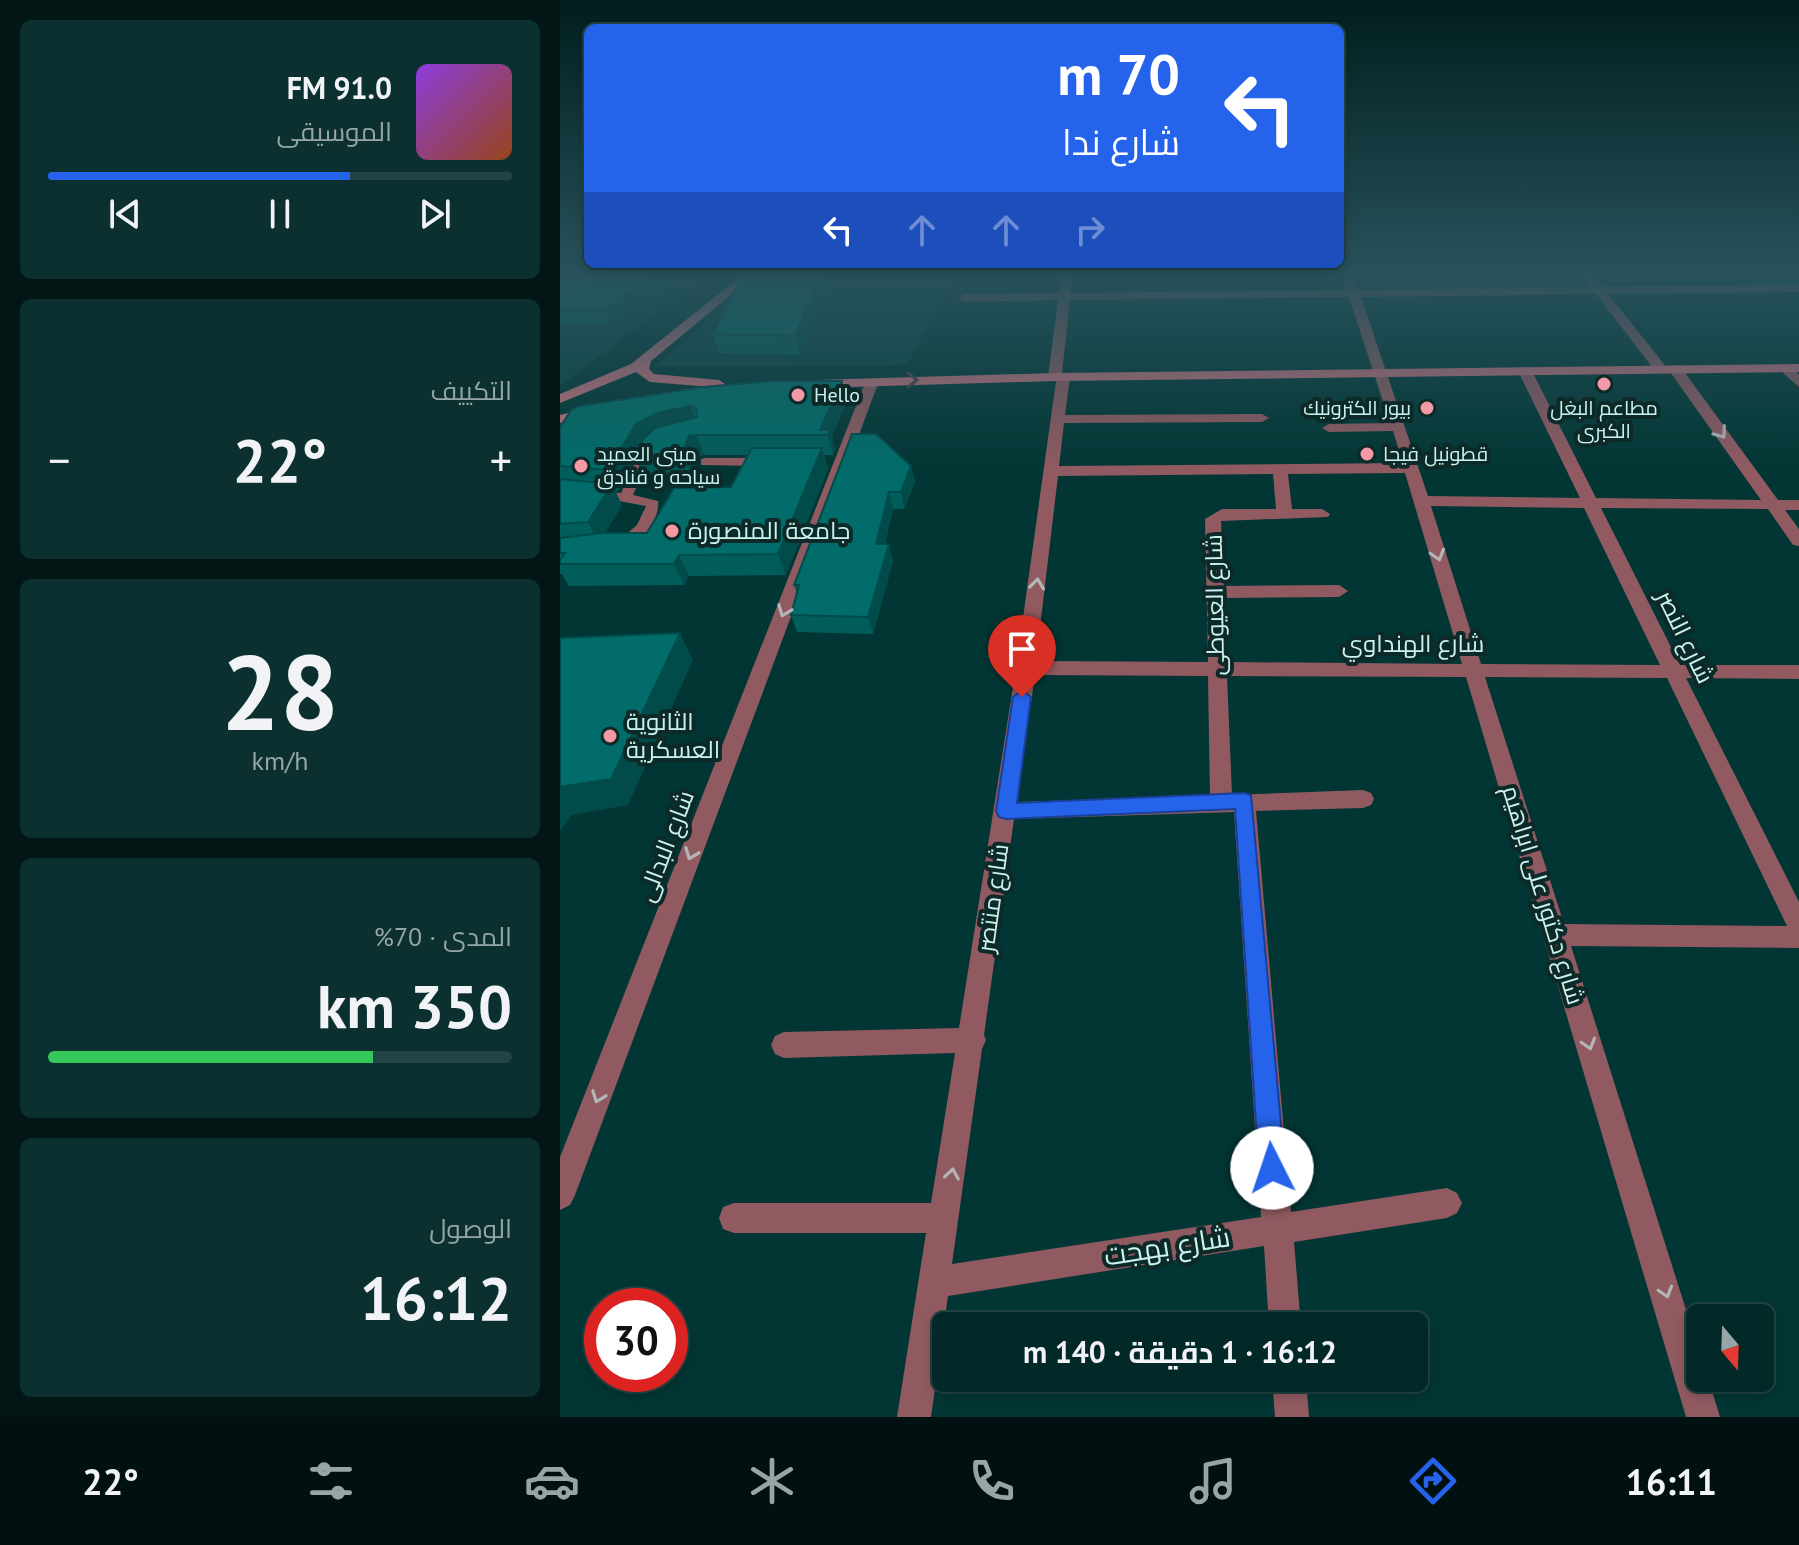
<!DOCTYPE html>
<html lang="ar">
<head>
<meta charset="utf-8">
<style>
	body { margin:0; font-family:"PT Sans",Cairo,sans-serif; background:#0c302f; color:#f1f3f6; direction:rtl; height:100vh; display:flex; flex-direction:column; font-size:30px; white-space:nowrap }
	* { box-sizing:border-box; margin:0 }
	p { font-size:26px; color:#96a6a7 }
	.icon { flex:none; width:44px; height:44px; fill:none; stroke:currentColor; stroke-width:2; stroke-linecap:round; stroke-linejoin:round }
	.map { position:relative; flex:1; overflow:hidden; direction:ltr }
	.sheet { display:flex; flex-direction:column; gap:20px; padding:20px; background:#011615; width:560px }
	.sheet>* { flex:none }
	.banner { position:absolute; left:24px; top:24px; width:760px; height:244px; border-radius:12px; box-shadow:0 4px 12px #0003,0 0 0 2px #234444; direction:rtl; background:#2563eb; color:#fff; overflow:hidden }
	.needle { width:52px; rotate:161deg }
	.fabs { position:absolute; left:1126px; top:1304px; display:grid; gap:16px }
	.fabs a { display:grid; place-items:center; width:88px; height:88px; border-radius:12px; background:#022827; box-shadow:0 4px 12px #0003,0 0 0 2px #234444; font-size:40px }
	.speed { position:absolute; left:24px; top:1288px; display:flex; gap:16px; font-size:40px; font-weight:700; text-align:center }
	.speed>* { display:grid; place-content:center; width:104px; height:104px; border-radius:50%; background:#022827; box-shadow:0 4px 12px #0003,0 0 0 2px #234444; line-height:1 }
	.speed .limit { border:12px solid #d22; background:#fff; color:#111 }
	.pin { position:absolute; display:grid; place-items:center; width:68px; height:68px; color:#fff; margin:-82px -34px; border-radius:50% 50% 50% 0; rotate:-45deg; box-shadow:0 0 8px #0007 }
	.pin .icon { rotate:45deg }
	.me { position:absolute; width:88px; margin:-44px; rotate:356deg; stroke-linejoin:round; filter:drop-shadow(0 0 6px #0008) }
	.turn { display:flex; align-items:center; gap:28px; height:168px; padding:0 32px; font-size:36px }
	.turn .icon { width:104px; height:104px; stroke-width:2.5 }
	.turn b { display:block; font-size:56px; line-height:68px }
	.lanes { display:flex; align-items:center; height:76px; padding:0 32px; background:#0003; justify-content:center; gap:40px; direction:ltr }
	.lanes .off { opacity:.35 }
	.big { font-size:60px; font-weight:700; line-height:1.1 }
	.sheet .card { flex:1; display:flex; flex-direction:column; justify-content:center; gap:12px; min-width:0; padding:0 28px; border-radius:12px; background:#0c302f }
	.sheet .dial { align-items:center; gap:0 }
	.dial b { font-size:104px; line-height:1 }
	.song { display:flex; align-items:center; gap:24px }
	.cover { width:96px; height:96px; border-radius:12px; background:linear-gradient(135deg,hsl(270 70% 55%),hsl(20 70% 35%)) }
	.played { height:8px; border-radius:4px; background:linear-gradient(90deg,#2563eb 65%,#234444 65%) }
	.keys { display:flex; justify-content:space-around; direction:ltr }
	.heat { display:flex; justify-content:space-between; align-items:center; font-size:44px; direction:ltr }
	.charge { height:12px; border-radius:6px; background:linear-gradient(90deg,#34c759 70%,#234444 0) }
	.trip { position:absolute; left:372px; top:1312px; width:496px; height:80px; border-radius:12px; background:#022827; box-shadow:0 4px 12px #0003,0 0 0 2px #234444; font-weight:700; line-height:80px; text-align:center; direction:rtl }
	.dock { display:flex; height:128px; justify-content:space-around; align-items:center; background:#011010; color:#96a6a7 }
	.dock .icon { width:56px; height:56px }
	.dock .active { color:#2563eb }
	.dock b { font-size:36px; color:#f1f3f6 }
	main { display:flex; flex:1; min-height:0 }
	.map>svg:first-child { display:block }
	.built { fill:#084341 }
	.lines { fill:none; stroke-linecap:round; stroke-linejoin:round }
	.service { fill:#915a61; fill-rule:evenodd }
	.minor { fill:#915a61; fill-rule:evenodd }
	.secondary { fill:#c8717d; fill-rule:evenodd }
	.wall { fill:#015d5a; fill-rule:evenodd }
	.shaded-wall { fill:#014c4a }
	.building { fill:#016c69; stroke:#014c4a; stroke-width:2 }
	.oneway { stroke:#4e4246 }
	.oneway2 { stroke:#b3b5b6 }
	.route { fill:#2563eb; stroke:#184099; stroke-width:2 }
	.poi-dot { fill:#f49aa5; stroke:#0d2928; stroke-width:3 }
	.labels { text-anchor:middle; stroke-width:8; stroke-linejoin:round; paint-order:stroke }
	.far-poi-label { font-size:20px; fill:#caf2ef; stroke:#0d2928; text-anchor:start }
	.poi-label { font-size:24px; fill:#caf2ef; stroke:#0d2928; text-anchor:start }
	.street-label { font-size:24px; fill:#caf2ef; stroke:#0d2928 }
	.near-street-label { font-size:28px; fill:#caf2ef; stroke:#0d2928 }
</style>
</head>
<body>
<main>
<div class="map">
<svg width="1239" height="1417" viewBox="0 0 1239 1417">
	<rect width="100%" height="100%" fill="#023634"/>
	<path class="built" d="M0,271H153L0,386Z
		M208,271H407L390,287L347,365L94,367Z"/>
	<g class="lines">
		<path class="service" d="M88,444L94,448L73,495L98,501C101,520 76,551 56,549V543L77,525L86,506L48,499L0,496V488L61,493L82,448Z
			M145,458H203L209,462L203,466L141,465V459Z"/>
		<path class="minor" d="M502,271H513L510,293L786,290L781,271H791L798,290L1030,287L1019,271H1030L1043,287L1239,284V292L1048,294L1108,369L1101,373L1096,372L1036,294L801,297L868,496L1020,498L958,371L965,367L972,371L1036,498L1201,500L1108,369L1115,365L1120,366L1218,500H1239V510H1225L1239,529V546L1233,545L1208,509L1041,508L1120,665H1239V679L1126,678L1239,902V948L1011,946L1140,1354V1378H1148L1160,1417H1126L906,677L667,676L672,795L803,790L811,793L814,799L811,805L803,808L696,811L731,1212L887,1188L897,1193L902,1203L897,1213L887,1218L734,1242L741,1326H709L704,1246L388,1296L371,1417H337L366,1233H174L163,1229L159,1218L163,1207L174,1203H371L395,1053L224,1058L215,1054L211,1045L215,1036L224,1032L399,1028L456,668L496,381L488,377L498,300L404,302L398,298L404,294L499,293ZM789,297L830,423L769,424L762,428L769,432L833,431L843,463L499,466L504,423L702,422L709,418L702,414L505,415L510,377L502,373L510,300ZM845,473L902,664L667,662L664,598L779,597L788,591L779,585L664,586L661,521L768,517L770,514L762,509H732L728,474ZM713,474L716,509H662L645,519L648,662L476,661L498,476ZM871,506L1024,508L1100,665L921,664ZM475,675L648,676L650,796L457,802ZM925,677L1107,678L1227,926L1004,924ZM674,812L701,1217L392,1264L422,1049L426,1040L424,1035L454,819Z
			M1221,365H1231L1239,375V387L1221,371Z
			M307,378L319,381L15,1195L10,1205L0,1210V1157Z
			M712,1378H746L749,1417H715Z"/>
		<path class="secondary" d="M187,271H200L91,361L89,369L94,374L159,380L168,386L167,394H157L151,387L90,382L76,372L0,403V394L71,364Z
			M1239,364V372L495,381L255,388L248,384L255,380L495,373Z
			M33,407L38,408V414L0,423V415Z"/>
	</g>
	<path class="wall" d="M0,271H122L50,326L0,325Z
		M263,272L268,290L240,355L159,353L153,334Z
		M282,381L287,401L272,436L275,450L273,455H264L268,469L226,575L129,576L124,585L9,586L2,574H0V427ZM144,455H188L171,487L87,533H45L62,505L55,491H58L76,459L84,477L131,474L137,457Z
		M351,466L355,482L344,509H333L325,544L333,561L313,634L237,632L231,615L237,594L234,585Z"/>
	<path class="shaded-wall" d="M97,271H122L50,326L44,310Z
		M263,272L268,290L240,355L235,336Z
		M282,381L287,401L272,436L275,450L273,455L268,435L260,430Z
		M130,406L138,426L75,456L76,459L58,491L48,470L76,424L97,413Z
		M136,435L144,455L137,457L131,474L122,453L129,436Z
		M262,448L268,469L226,575L218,554Z
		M351,466L355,482L344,509L341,492Z
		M52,484L62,505L39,543L28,522Z
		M329,492L333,509L321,560L316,544Z
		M329,544L333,561L313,634L308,617Z
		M119,555L129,576L124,585L114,564Z
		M120,633L133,660L68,805L12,815L0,831V787Z"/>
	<path class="building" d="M0,271H97L44,310L0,309Z
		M263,272L235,336L153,334L184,274Z
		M214,381H282L260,430H270L268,435H136L129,436L122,453L75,456L84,438L95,428L137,417L136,408L130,406L97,413L76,424L48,470L0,466V427L12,409L20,406L143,387Z
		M292,434H316L351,466L341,492H329L316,544H329L308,617L231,615L239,585H234Z
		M192,448H262L218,554L119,555L114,564H0V560L5,553H0V538L42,533H87L114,488L171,487Z
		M0,479L52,484L28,522L0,524Z
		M120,633L51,779L0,787V638Z"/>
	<defs><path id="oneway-chevron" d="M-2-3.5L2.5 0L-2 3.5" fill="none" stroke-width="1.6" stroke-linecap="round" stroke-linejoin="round" transform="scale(2)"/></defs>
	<use class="oneway" href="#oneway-chevron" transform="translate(352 380) rotate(-1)"/>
	<g class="oneway2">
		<use href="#oneway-chevron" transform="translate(1161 433) rotate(54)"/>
		<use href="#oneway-chevron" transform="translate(878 555) rotate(73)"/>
		<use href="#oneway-chevron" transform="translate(477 584) rotate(-83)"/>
		<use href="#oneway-chevron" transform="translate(224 611) rotate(111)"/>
		<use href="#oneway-chevron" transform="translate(131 854) rotate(111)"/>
		<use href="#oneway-chevron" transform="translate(1029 1044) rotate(73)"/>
		<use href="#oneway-chevron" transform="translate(38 1097) rotate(111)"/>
		<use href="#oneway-chevron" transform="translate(392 1174) rotate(-81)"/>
		<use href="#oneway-chevron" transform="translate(1106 1292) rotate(73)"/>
	</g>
	<linearGradient id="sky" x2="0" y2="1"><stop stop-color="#011e1d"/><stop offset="0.58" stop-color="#28525c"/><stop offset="1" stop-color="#28525c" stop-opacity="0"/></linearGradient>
	<rect width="1239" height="469" fill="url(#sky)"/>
	<path class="route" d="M462,690L471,697L457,803L684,793L691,795L725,1168L722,1177L712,1181L703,1177L699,1168L675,809L446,819L439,817L436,811L453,697Z"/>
	<g class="poi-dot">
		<circle cx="1044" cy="384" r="8"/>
		<circle cx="238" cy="395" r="8"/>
		<circle cx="867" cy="408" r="8"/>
		<circle cx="807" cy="454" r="8"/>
		<circle cx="21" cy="466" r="8"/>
		<circle cx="112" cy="531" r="8"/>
		<circle cx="50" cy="736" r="8"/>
	</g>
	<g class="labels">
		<g class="far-poi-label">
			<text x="254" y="402">Hello</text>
			<text x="851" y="415" text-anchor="end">بيور الكترونيك</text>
			<text x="1044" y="415" text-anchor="middle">مطاعم البغل<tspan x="1044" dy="23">الكبرى</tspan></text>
			<text x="37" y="461">مبنى العميد<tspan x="37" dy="23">سياحه و فنادق</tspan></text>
			<text x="823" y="461">قطونيل فيجا</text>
		</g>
		<g class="poi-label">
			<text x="128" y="539">جامعة المنصورة</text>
			<text x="66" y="730">الثانوية<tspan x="66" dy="28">العسكرية</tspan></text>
		</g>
		<g class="street-label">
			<text transform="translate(655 605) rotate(-91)" y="8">شارع العيوطى</text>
			<text transform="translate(1125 637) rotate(64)" y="8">شارع النصر</text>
			<text x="853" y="652">شارع الهنداوي</text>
			<text transform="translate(106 846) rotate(-69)" y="8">شارع البدالى</text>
			<text transform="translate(983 895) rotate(73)" y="8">شارع دكتور على ابراهيم</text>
			<text transform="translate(433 898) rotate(-82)" y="8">شارع منتصر</text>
		</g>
		<g class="near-street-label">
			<text transform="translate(607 1246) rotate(-9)" y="10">شارع بهجت</text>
		</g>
	</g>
</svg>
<div class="fabs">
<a><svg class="needle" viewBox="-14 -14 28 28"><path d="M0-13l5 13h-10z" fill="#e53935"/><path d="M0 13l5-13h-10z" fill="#96a6a7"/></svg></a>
</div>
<div class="speed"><div class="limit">30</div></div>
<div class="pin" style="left:462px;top:697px;background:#d93025"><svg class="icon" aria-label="arrive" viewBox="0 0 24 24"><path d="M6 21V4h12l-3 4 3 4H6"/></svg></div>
<svg class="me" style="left:712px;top:1168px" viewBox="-20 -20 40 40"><circle r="19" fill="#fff"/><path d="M0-13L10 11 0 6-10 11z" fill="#2563eb"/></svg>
<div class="trip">16:12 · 1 دقيقة · 140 m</div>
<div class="banner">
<div class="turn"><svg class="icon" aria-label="left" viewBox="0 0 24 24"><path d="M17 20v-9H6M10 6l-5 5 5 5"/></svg><div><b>70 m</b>شارع ندا</div></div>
<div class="lanes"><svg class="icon" aria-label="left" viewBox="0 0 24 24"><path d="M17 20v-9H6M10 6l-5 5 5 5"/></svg><svg class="icon off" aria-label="ahead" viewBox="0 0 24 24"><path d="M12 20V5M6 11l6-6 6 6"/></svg><svg class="icon off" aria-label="ahead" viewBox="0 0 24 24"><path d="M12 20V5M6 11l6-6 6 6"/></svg><svg class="icon off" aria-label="right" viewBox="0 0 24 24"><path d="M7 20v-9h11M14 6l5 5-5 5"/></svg></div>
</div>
</div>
<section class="sheet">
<div class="card">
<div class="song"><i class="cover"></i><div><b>91.0 FM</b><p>الموسيقى</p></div></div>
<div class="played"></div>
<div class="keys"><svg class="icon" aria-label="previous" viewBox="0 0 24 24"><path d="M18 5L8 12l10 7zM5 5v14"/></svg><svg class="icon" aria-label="pause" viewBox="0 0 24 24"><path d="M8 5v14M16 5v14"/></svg><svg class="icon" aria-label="next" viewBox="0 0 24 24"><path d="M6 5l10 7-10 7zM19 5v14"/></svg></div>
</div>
<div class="card"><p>التكييف</p>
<div class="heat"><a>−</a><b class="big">22°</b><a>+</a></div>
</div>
<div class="card dial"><b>28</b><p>km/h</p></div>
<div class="card"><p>المدى · 70%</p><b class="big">350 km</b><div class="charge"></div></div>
<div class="card"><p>الوصول</p><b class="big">16:12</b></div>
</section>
</main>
<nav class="dock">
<b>16:11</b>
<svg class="icon active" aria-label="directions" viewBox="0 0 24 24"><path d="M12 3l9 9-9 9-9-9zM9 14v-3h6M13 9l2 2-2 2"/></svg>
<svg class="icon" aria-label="music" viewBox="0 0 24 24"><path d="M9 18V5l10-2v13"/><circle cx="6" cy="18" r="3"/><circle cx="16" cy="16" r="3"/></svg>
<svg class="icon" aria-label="phone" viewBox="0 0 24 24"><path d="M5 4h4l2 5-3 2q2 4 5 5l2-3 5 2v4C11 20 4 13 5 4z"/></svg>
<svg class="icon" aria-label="climate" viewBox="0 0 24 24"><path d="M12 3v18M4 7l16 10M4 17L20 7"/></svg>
<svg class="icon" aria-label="car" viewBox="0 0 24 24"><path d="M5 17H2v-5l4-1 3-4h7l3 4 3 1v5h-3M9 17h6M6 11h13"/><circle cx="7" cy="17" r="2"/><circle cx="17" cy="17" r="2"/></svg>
<svg class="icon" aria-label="filters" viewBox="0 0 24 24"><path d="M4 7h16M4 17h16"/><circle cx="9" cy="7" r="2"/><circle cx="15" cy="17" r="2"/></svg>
<b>22°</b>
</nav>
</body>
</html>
